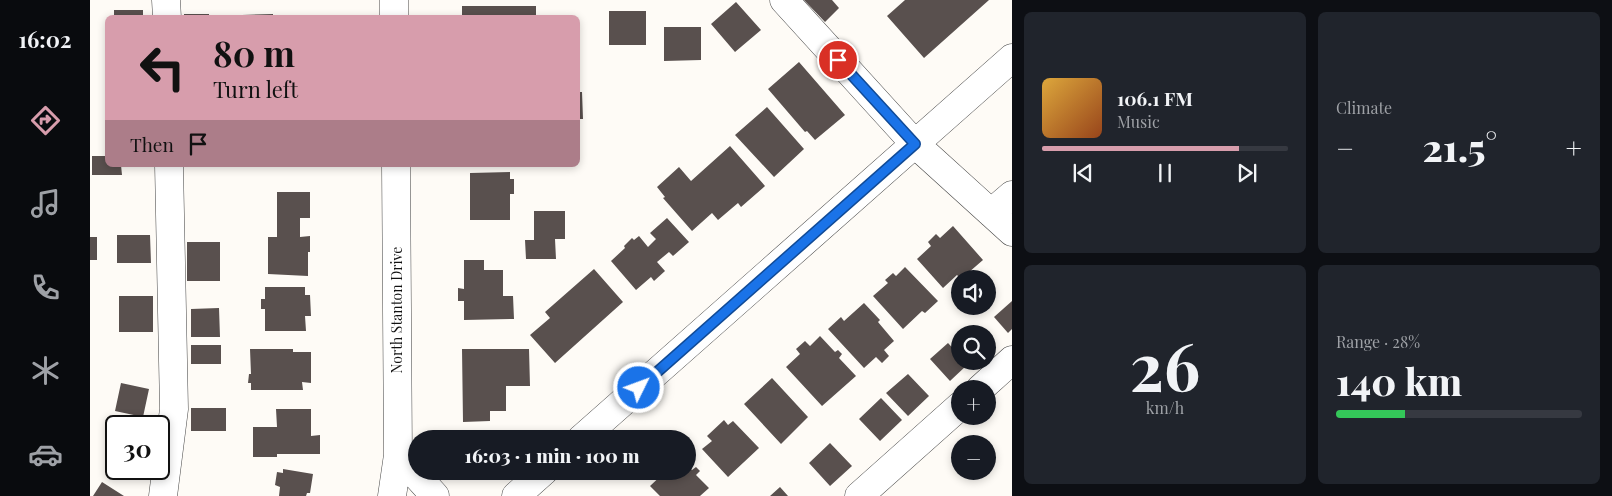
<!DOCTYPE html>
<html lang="en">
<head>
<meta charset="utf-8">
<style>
	body { margin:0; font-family:"Playfair Display",serif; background:#20242c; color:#f1f3f6; height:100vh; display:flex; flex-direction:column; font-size:19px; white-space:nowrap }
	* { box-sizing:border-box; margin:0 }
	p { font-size:16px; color:#9ea1a6 }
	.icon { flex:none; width:28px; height:28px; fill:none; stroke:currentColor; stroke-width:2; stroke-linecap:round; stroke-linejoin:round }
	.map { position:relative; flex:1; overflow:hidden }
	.panel { display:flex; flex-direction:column; gap:12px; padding:12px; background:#0d0f14; width:600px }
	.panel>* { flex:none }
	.banner { position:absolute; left:15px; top:15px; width:475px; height:152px; border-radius:8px; box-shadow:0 2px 8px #0003; background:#d79dac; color:#111; overflow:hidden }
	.fabs { position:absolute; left:861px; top:270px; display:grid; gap:10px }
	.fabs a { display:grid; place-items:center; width:45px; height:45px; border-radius:50%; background:#171b24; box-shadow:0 2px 8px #0003; font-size:25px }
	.speed { position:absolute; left:15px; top:415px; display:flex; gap:10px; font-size:25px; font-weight:700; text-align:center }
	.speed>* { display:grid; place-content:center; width:65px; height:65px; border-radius:50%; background:#171b24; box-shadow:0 2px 8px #0003; line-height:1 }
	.speed .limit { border:2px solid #111; border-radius:8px; background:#fff; color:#111 }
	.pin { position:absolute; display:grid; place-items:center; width:42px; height:42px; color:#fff; margin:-21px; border:2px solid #fff; border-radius:50%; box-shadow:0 1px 5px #0007 }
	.me { position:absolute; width:55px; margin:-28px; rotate:48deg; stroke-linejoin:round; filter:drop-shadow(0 0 4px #0008) }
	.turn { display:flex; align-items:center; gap:18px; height:105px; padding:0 25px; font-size:22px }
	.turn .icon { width:65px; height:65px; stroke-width:2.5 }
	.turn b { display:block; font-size:35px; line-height:42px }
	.then { display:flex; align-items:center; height:48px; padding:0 25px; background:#0003; gap:10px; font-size:19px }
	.big { font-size:38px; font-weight:800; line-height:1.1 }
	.panel .widget { flex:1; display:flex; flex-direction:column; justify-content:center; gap:8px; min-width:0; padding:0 18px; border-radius:8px; background:#20242c }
	.panel .dial { align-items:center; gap:0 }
	.dial b { font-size:65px; line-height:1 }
	.song { display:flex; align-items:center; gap:15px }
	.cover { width:60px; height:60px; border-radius:8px; background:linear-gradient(135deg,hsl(40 70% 55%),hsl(20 70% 35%)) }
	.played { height:5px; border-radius:2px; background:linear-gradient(90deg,#d79dac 80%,#363941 80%) }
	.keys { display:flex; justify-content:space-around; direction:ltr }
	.heat { display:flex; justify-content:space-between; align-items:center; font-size:28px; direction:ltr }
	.charge { height:8px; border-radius:4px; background:linear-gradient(90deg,#34c759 28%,#363941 0) }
	.panel .tiles { flex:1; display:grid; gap:12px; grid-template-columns:repeat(2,1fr) }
	.trip { position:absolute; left:318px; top:430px; width:288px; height:50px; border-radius:25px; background:#171b24; box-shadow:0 2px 8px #0003; font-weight:800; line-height:50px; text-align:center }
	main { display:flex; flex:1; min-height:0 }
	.tabs { display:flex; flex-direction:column; width:90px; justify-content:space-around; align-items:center; background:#090b0e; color:#9ea1a6 }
	.tabs .icon { width:35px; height:35px }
	.tabs .current { color:#d79dac }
	.tabs b { font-size:22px; color:#f1f3f6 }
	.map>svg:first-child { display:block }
	.building { fill:#59504e }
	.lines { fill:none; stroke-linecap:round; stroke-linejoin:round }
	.minor-casing { stroke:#444; stroke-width:29 }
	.minor { stroke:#fff; stroke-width:28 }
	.route-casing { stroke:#114b97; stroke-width:12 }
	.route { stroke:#1a73e8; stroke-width:9 }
	.labels { text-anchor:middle; stroke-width:5; stroke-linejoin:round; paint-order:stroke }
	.street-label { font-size:14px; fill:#111; stroke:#fff }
</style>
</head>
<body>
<main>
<nav class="tabs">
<b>16:02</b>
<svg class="icon current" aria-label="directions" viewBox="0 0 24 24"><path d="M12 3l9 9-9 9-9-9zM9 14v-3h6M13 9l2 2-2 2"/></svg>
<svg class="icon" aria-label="music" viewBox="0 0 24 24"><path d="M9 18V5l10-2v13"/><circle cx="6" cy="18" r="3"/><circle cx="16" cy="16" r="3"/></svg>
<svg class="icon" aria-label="phone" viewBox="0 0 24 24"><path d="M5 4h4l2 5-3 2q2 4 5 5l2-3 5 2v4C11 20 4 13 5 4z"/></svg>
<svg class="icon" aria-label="climate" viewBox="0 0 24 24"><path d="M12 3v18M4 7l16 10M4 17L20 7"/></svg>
<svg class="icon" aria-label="car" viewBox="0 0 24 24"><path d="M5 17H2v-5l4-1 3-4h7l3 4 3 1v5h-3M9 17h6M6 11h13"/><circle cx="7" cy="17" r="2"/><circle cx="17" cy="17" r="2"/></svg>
</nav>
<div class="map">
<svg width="922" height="496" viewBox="0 0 922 496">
	<rect width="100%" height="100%" fill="#fefbf6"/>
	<path class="building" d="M714,0H742L749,8L735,22Z
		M815,0H899L834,58L797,16Z
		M646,2L671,30L645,52L621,24Z
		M372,6H446V18H372Z
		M24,10H53V18H24Z
		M519,11H556V45H519Z
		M94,14H119V18H94Z
		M183,14V18H152V15Z
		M574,27H611V60L574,61Z
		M709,62L755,115L725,140L717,131L715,132L678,89Z
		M488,92H492L493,119H488Z
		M677,107L714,149L684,177L645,135Z
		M640,146L675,186L651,207L648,203L628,220L622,213L602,231L573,198L575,197L567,187L589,167L601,181Z
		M2,156H18V165H31L32,175H2Z
		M420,172V179H424V194H420V220H380V173Z
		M187,192H220V218H210V237L220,236V252H218V276L178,274V237H187Z
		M444,211H475V239H465L466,259H436L435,240H444Z
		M577,218L599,242L583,256L579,252L567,262L575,271L564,281L561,277L546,290L521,261L535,248L534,246L542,238L544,240L549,236L558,247L566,239L560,233Z
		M863,226L893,260L871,279L867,275L853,288L827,259L841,246L838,242L846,234L850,238Z
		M27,235H60L61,263H27Z
		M0,237H7V260H0Z
		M97,242H130V281H97Z
		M374,260H394V270H413V296H423L424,319L374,320V301H368V288L374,289Z
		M815,267L848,301L835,313L832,311L813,329L783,296L798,283L795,280L803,273L806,276Z
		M504,269L533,302L465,363L440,335L460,318L455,312Z
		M175,287H215V295H220L221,316H215L216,331H175V309H171V299H175Z
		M29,296H63V332H29Z
		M922,301V329L918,333L904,317Z
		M774,303L790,320L788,322L804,341L794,350L799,356L792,363L786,357L774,368L738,329L751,317L754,321Z
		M129,308L130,337H101V309Z
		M730,336L745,352L748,350L752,354L749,358L766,376L732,406L696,367L710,354L706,349L715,341L720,346Z
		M858,343L870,356V361H874L877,365L860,381L840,359Z
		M101,345H131V364H101Z
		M160,349H203V352H221V383L212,382L213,390H161V383H158L159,374H161Z
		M372,349H439L440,386H416V411H400V421L373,422Z
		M818,374L839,396L818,416L796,393Z
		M682,378L718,417L691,444L654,404Z
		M31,383L59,389L53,417L25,411Z
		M791,398L812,420L790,441L769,419Z
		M101,408H136V431H101Z
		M186,409H221V436L230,435V454H187V457H163V427H187Z
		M634,420L638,425L643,421L669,448L638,477L612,449L622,441L617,436Z
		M740,443L762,466L740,486L719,463Z
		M596,464L602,470L606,467L610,471L606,475L619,488L610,496H570L560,486L576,471H596Z
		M193,469L223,474L220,493H217L216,496H189L190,487L185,485L187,472L193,473Z
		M12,482L34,496H3Z
		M690,487L698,496H680Z"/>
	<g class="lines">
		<defs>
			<path id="minor" d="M76,0L77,18
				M304,0V18
				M694,0L825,144L922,232
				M901,213L922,195
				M890,389L922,360
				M491,439L922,58
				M308,455L345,496
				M73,496L84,409L79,165
				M302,496L308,455L306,165
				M426,496L454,471
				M769,496L870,406"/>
		</defs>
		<use href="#minor" class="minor-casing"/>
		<use href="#minor" class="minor"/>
	</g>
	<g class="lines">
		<defs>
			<path id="route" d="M549,388L825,144L748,60"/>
		</defs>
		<use href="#route" class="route-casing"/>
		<use href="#route" class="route"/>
	</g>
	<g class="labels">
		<g class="street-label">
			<text transform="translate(307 310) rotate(-90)" y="5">North Stanton Drive</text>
		</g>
	</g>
</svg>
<div class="fabs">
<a><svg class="icon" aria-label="sound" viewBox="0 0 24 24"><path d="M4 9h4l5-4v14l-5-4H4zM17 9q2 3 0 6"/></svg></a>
<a><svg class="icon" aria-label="search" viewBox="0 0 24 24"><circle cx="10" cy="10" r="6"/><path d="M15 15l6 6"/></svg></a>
<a>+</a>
<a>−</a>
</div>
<div class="speed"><div class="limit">30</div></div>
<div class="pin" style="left:748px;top:60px;background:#d93025"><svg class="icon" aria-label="arrive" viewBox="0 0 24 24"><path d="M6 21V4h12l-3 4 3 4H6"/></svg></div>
<svg class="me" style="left:549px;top:388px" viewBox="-20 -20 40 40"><circle r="17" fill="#1a73e8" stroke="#fff" stroke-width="3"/><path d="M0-11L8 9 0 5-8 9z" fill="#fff"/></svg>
<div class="trip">16:03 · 1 min · 100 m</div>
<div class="banner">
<div class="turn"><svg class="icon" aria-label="left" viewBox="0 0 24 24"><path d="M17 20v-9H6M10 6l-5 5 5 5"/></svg><div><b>80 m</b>Turn left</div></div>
<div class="then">Then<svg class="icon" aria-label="arrive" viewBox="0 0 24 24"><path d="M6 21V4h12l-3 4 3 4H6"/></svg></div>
</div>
</div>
<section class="panel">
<div class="tiles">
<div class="widget">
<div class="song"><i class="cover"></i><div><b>106.1 FM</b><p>Music</p></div></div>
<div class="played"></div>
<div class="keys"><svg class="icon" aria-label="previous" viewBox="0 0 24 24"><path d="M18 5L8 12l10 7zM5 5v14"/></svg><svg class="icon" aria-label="pause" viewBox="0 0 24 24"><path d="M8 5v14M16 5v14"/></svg><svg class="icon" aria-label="next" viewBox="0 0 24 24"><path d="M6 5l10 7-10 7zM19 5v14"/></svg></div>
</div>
<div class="widget"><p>Climate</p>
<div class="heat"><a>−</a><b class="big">21.5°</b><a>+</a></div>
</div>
<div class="widget dial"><b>26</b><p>km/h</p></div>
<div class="widget"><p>Range · 28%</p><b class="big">140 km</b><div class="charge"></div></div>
</div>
</section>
</main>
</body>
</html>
